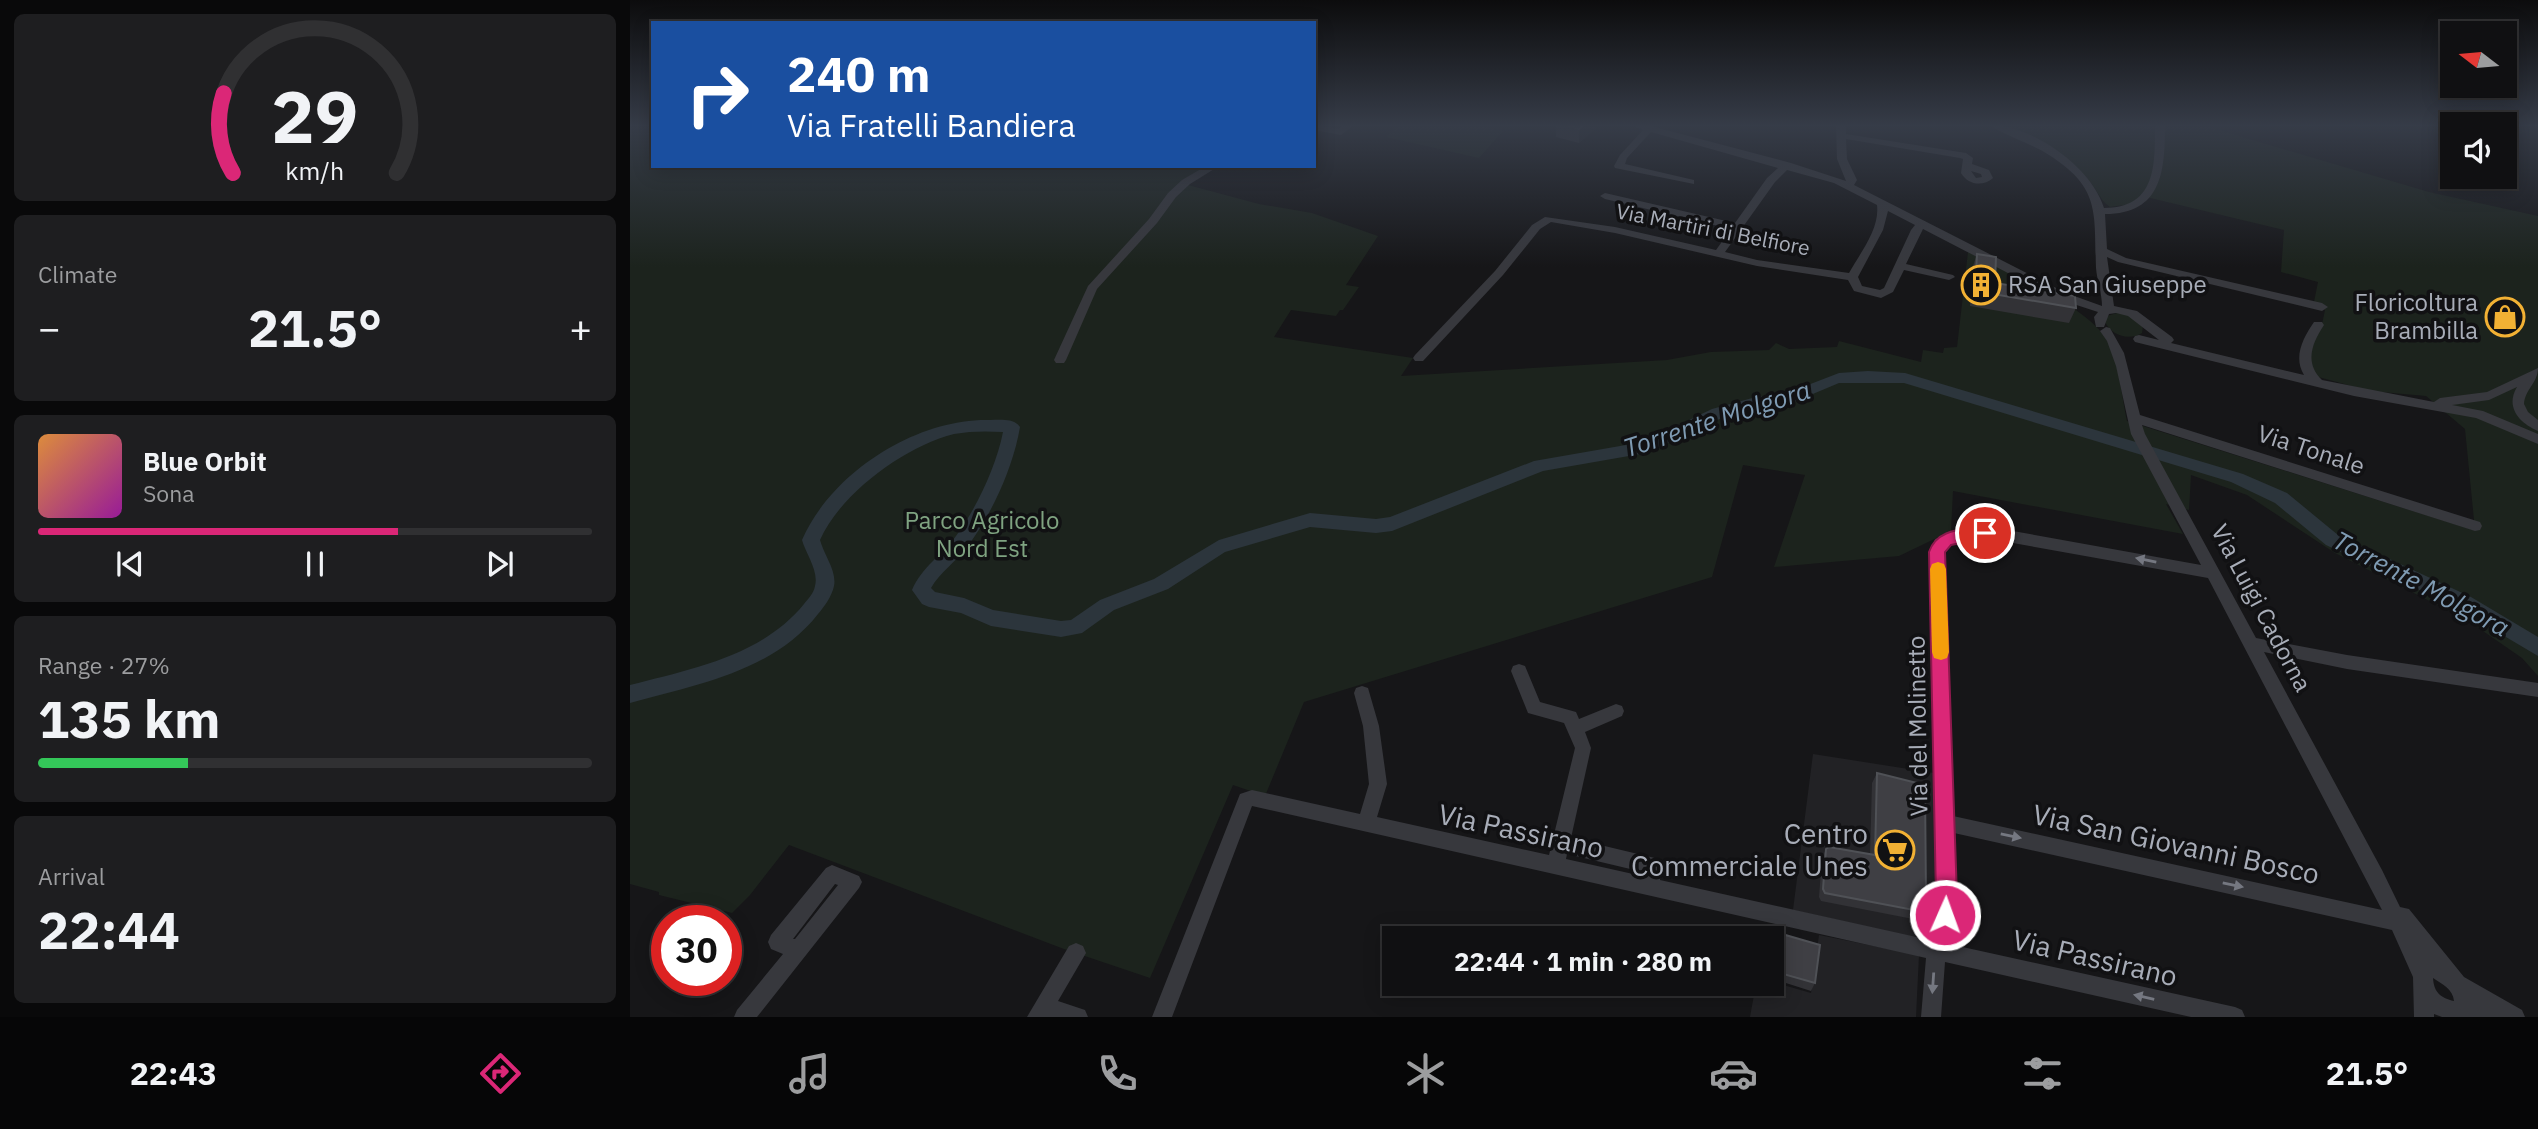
<!DOCTYPE html>
<html lang="en">
<head>
<meta charset="utf-8">
<style>
	body { margin:0; font-family:"IBM Plex Sans",sans-serif; background:#1e1e20; color:#f1f3f6; height:100vh; display:flex; flex-direction:column; font-size:26px; white-space:nowrap }
	* { box-sizing:border-box; margin:0 }
	p { font-size:23px; color:#9c9d9f }
	.icon { flex:none; width:38px; height:38px; fill:none; stroke:currentColor; stroke-width:2; stroke-linecap:round; stroke-linejoin:round }
	.map { position:relative; flex:1; overflow:hidden }
	.details { display:flex; flex-direction:column; gap:14px; padding:14px; background:#09090a; width:630px }
	.details>* { flex:none }
	.banner { position:absolute; left:21px; top:21px; width:665px; height:147px; border-radius:0px; box-shadow:0 4px 18px #0003,0 0 0 2px #303032; background:#1a4fa0; color:#fff; overflow:hidden }
	.needle { width:46px; rotate:286deg }
	.tools { position:absolute; left:1810px; top:21px; display:grid; gap:14px }
	.tools a { display:grid; place-items:center; width:77px; height:77px; border-radius:0px; background:#101012; box-shadow:0 4px 18px #0003,0 0 0 2px #303032; font-size:35px }
	.speed { position:absolute; left:21px; top:905px; display:flex; gap:14px; font-size:35px; font-weight:700; text-align:center }
	.speed>* { display:grid; place-content:center; width:91px; height:91px; border-radius:50%; background:#101012; box-shadow:0 4px 18px #0003,0 0 0 2px #303032; line-height:1 }
	.speed .limit { border:10px solid #d22; background:#fff; color:#111 }
	.pin { position:absolute; display:grid; place-items:center; width:60px; height:60px; color:#fff; margin:-30px; border:4px solid #fff; border-radius:50%; box-shadow:0 2px 7px #0007 }
	.me { position:absolute; width:77px; margin:-38px; rotate:2deg; stroke-linejoin:round; filter:drop-shadow(0 0 5px #0008) }
	.turn { display:flex; align-items:center; gap:24px; height:147px; padding:0 21px; font-size:32px }
	.turn .icon { width:91px; height:91px; stroke-width:2.5 }
	.turn b { display:block; font-size:49px; line-height:60px }
	.big { font-size:52px; font-weight:700; line-height:1.1 }
	.details .tile { flex:1; display:flex; flex-direction:column; justify-content:center; gap:10px; min-width:0; padding:0 24px; border-radius:10px; background:#1e1e20 }
	.details .dial { align-items:center; gap:0 }
	.dial svg { height:182px; overflow:visible; fill:none; stroke:#303032; stroke-width:7; stroke-linecap:round; text-anchor:middle }
	.dial text { fill:#f1f3f6; stroke:none }
	.song { display:flex; align-items:center; gap:21px }
	.cover { width:84px; height:84px; border-radius:10px; background:linear-gradient(135deg,hsl(30 70% 55%),hsl(300 70% 35%)) }
	.played { height:7px; border-radius:4px; background:linear-gradient(90deg,#db2777 65%,#303032 65%) }
	.keys { display:flex; justify-content:space-around; direction:ltr }
	.heat { display:flex; justify-content:space-between; align-items:center; font-size:38px; direction:ltr }
	.charge { height:10px; border-radius:5px; background:linear-gradient(90deg,#34c759 27%,#303032 0) }
	.trip { position:absolute; left:752px; top:926px; width:402px; height:70px; border-radius:0px; background:#101012; box-shadow:0 4px 18px #0003,0 0 0 2px #303032; font-weight:700; line-height:70px; text-align:center }
	.tab-bar { display:flex; height:112px; justify-content:space-around; align-items:center; background:#060607; color:#9c9d9f }
	.tab-bar .icon { width:49px; height:49px }
	.tab-bar .on { color:#db2777 }
	.tab-bar b { font-size:32px; color:#f1f3f6 }
	main { display:flex; flex:1; min-height:0 }
	.map>svg:first-child { display:block }
	.built { fill:#222225 }
	.green { fill:#1c231d }
	.lines { fill:none; stroke-linecap:round; stroke-linejoin:round }
	.river { fill:#2c353c; fill-rule:evenodd }
	.minor { fill:#37383d; fill-rule:evenodd }
	.wall { fill:#323236 }
	.shaded-wall { fill:#212124 }
	.building { fill:#3f3f44; stroke:#4f5156; stroke-width:2 }
	.oneway { fill:#757881 }
	.route { fill:#db2777; stroke:#8e194d; stroke-width:2 }
	.slow { fill:#f59e0b }
	.labels { text-anchor:middle; stroke-width:7; stroke-linejoin:round; paint-order:stroke }
	.far-street-label { font-size:21px; fill:#a8adb8; stroke:#111113 }
	.poi-label { font-size:24px; fill:#a8adb8; stroke:#111113; text-anchor:start }
	.street-label { font-size:24px; fill:#a8adb8; stroke:#111113 }
	.park-label { font-size:24px; fill:#7fa381; stroke:#111113 }
	.water-label { font-size:26px; font-style:italic; fill:#7f9bb3; stroke:#111113 }
	.near-street-label { font-size:28px; fill:#a8adb8; stroke:#111113 }
	.near-poi-label { font-size:28px; fill:#a8adb8; stroke:#111113; text-anchor:end }
</style>
</head>
<body>
<main>
<section class="details">
<div class="tile dial"><svg viewBox="0 0 100 80">
<path d="M14 69A42 42 0 1 1 86 69"/>
<path d="M14 69A42 42 0 0 1 10 34" stroke="#db2777"/>
<text x="50" y="56" font-size="32" font-weight="700">29</text>
<text x="50" y="72" font-size="11">km/h</text>
</svg></div>
<div class="tile"><p>Climate</p>
<div class="heat"><a>−</a><b class="big">21.5°</b><a>+</a></div>
</div>
<div class="tile">
<div class="song"><i class="cover"></i><div><b>Blue Orbit</b><p>Sona</p></div></div>
<div class="played"></div>
<div class="keys"><svg class="icon" aria-label="previous" viewBox="0 0 24 24"><path d="M18 5L8 12l10 7zM5 5v14"/></svg><svg class="icon" aria-label="pause" viewBox="0 0 24 24"><path d="M8 5v14M16 5v14"/></svg><svg class="icon" aria-label="next" viewBox="0 0 24 24"><path d="M6 5l10 7-10 7zM19 5v14"/></svg></div>
</div>
<div class="tile"><p>Range · 27%</p><b class="big">135 km</b><div class="charge"></div></div>
<div class="tile"><p>Arrival</p><b class="big">22:44</b></div>
</section>
<div class="map">
<svg width="1908" height="1017" viewBox="0 0 1908 1017">
	<rect width="100%" height="100%" fill="#161618"/>
	<path class="built" d="M1183,754L1304,773L1306,908L1303,920L1290,935L1283,937L1163,910Z
		M1189,935L1289,955L1286,1017H1120L1126,984L1143,982L1181,993Z"/>
	<path class="green" d="M0,125H23V166H581L558,185L629,204L682,213L748,236L716,285L729,287L713,310H710L706,316L661,310L644,337L783,358L771,376L1037,360L1081,352L1139,350L1146,343L1159,349L1207,347L1209,341L1291,362L1293,350L1313,353L1314,348L1327,347L1338,252C1375,272 1465,308 1481,347C1488,363 1493,402 1497,421L1843,530L1844,520L1835,429L1796,396L1740,391L1681,375L1679,346L1691,329L1695,310L1683,307L1688,282L1651,272L1654,230L1512,196L1502,204L1480,207C1469,200 1466,186 1456,178C1431,157 1402,137 1372,125H1572L1799,192L1908,216V676L1892,658L1837,620L1705,553L1617,495L1561,475L1559,510L1536,504L1553,534L1323,491L1321,531L1269,556L1144,567L1175,475L1113,465L1082,577L674,702L635,796L603,785L520,978L434,949L159,845L120,895L102,913L29,895V892L0,884Z
		M768,125H847L873,131L849,158L756,137Z
		M1487,313L1499,315L1513,326L1512,333C1499,341 1482,336 1475,322L1477,316Z"/>
	<g class="lines">
		<path class="river" d="M1238,371L1275,373L1613,474L1657,493L1708,535L1841,597L1908,637V656L1827,608L1696,545L1645,503L1601,482L1274,383H1209L1159,404L1126,407L1094,417L1016,453L913,471L762,531L746,533L680,527L595,552L538,589L484,610L452,633L431,637L361,626L331,613L299,607L292,604L282,590C292,567 312,555 326,536C347,507 366,467 373,432C357,431 340,431 324,434C275,446 210,494 190,540C194,555 207,571 204,586C202,596 194,607 188,614C144,671 66,685 0,703V685C61,669 132,656 174,604C178,599 184,593 185,586C189,571 176,554 172,540C201,473 286,418 360,420C370,420 384,418 390,427C383,468 362,514 337,547C326,562 310,572 301,588L305,592L334,598L363,610L431,621L441,620L470,600L524,579L589,540L680,513L746,519L760,517L904,461L1013,442L1082,409L1126,397L1152,395L1209,373Z"/>
		<path class="minor" d="M684,125L709,129L713,125H724L711,135L684,130Z
			M1001,125H1017L1161,163L1216,181L1207,159L1206,125H1216V134L1336,153L1343,158L1342,164L1359,170L1363,178C1353,187 1338,185 1331,173L1333,159L1330,158L1216,139L1217,159L1227,180L1224,185L1436,293L1472,306C1472,293 1467,281 1466,268C1464,213 1471,188 1419,155C1401,143 1377,137 1360,125C1402,125 1462,167 1474,208C1526,208 1525,166 1525,125H1535C1535,171 1532,214 1475,214L1477,249L1496,258L1692,303L1698,307L1692,311L1488,262L1477,257L1484,306L1507,311L1542,337L1544,340L1541,343L1674,375C1663,357 1673,338 1684,322H1692L1694,325C1682,343 1674,363 1692,380L1804,402L1810,398L1857,392L1908,368C1908,383 1895,389 1894,404L1898,412L1908,420V431C1889,423 1875,407 1887,387L1859,400L1822,405L1853,411L1908,434V444L1846,418L1724,396L1505,342L1503,339L1505,336L1509,335L1529,340L1498,316L1486,313L1479,314L1474,327H1466L1464,317L1468,312L1428,299L1293,229L1276,264L1323,275L1325,277L1319,280L1274,270L1263,292L1251,298L1224,291L1218,280L1127,266L985,233L921,222L910,229L873,275L793,361H785L783,358L785,355L865,271L902,225L915,217L985,227L1086,250L1101,229L975,199L970,196L975,193L1105,223L1137,178L1148,168L1021,132L997,158L995,164L1064,180V184L985,168L984,166L990,155L1013,130ZM1157,170L1204,183L1247,205C1250,229 1230,253 1219,273L1127,260L1095,252L1145,182ZM1341,171L1351,174L1352,177L1346,178ZM1258,211L1285,225L1281,230L1254,288L1250,290L1232,286L1228,277L1253,230Z
			M576,166H589L560,184L546,197L527,223L467,289L436,360L434,363H426L424,360L458,286L519,219L538,193L552,180Z
			M1476,327L1480,328L1494,353L1510,415L1850,522L1852,526L1850,530L1845,531L1512,425L1515,434L1626,638L1717,655L1908,683V697L1717,669L1634,652L1752,870L1770,907L1779,909L1834,977L1892,1010L1895,1017H1812L1804,1014V1017H1784L1783,977L1762,930L1324,833C1325,865 1333,915 1319,944L1605,1007L1612,1010L1615,1017H1561L1315,962L1311,1017H1291L1296,958L622,806L542,1017H522L610,794L622,790L730,814L739,784L733,726L724,693L726,688L732,686L738,688L749,726L757,784L747,817L919,855L945,748L934,723L898,713L881,671L883,666L889,664L895,666L910,702L946,712L949,719L986,704L992,706L994,711L992,716L955,732L961,748L941,838L1029,859L1032,865L1030,880L1300,940L1305,932L1308,897L1300,552L1305,539L1340,528H1366L1571,565L1501,434L1486,366L1477,341L1470,331ZM1340,540H1366L1578,578L1752,910L1323,816L1314,552L1316,547ZM937,854L1013,872L1012,876L936,859ZM1803,978C1812,984 1823,989 1824,1001C1811,998 1804,993 1803,978Z
			M202,865L229,876L232,882L229,888L127,1017H104L107,1010L153,954L141,949L138,942L141,935L196,868ZM205,884L208,885L165,939H163Z
			M446,943L453,946L456,953L428,1001L455,1010L458,1017H397L439,946Z"/>
	</g>
	<path class="wall" d="M926,125H966V128L949,143L926,137Z
		M1347,254L1365,283L1446,308L1439,323L1340,306L1342,269Z
		M1247,773L1295,907L1289,915L1283,919L1191,901L1189,897L1192,858L1196,849L1240,855L1242,783Z
		M1145,932L1185,983L1181,991L1143,979L1142,938Z"/>
	<path class="shaded-wall" d="M953,125H966V128L949,143V129Z
		M1295,907L1289,915L1283,919L1289,911Z"/>
	<path class="building" d="M937,125H953L949,129Z
		M1347,254L1366,257L1365,283L1445,296L1446,308L1345,291Z
		M1247,773L1295,785L1296,901L1295,907L1289,911L1195,893L1193,889L1196,849L1199,847L1245,855Z
		M1145,932L1190,945L1185,983L1143,971V944Z"/>
	<defs><path id="oneway-solid" d="M-6-.8H1V-3.2L6.5 0L1 3.2V.8H-6Z" transform="scale(1.75)"/></defs>
	<g class="oneway">
		<use href="#oneway-solid" transform="translate(1516 560) rotate(-169)"/>
		<use href="#oneway-solid" transform="translate(1381 836) rotate(12)"/>
		<use href="#oneway-solid" transform="translate(1603 885) rotate(12)"/>
		<use href="#oneway-solid" transform="translate(1303 983) rotate(94)"/>
		<use href="#oneway-solid" transform="translate(1514 997) rotate(-167)"/>
	</g>
	<linearGradient id="sky" x2="0" y2="1"><stop stop-color="#0c0c0d"/><stop offset="0.47" stop-color="#363c48"/><stop offset="1" stop-color="#363c48" stop-opacity="0"/></linearGradient>
	<rect width="1908" height="267" fill="url(#sky)"/>
	<path class="route" d="M1355,526L1363,533L1361,537L1321,545L1315,552L1327,897L1323,922L1315,926L1308,922L1304,915L1306,897L1299,552C1307,528 1333,530 1355,526Z"/>
	<path class="slow" d="M1308,562L1314,564L1316,569L1319,652L1317,658L1311,660L1304,658L1302,652L1300,569L1302,564Z"/>
	<defs>
		<symbol id="building-ring" viewBox="-11 -11 22 22"><circle r="9.5" fill="#111113" stroke="#f2b134" stroke-width="1.5"/><path d="M-4-6H4V6H1V3H-1V6H-4ZM-2.5-4.3h1.7v1.8h-1.7ZM.8-4.3h1.7v1.8H.8ZM-2.5-1h1.7V.8h-1.7ZM.8-1h1.7V.8H.8Z" fill="#f2b134"/></symbol>
		<symbol id="shop-ring" viewBox="-11 -11 22 22"><circle r="9.5" fill="#111113" stroke="#f2b134" stroke-width="1.5"/><path d="M-5-2.5h2.3a2.7 3.5 0 0 1 5.4 0H5L5.5 6h-11ZM-1.5-2.5h3a1.5 2.3 0 0 0-3 0Z" fill="#f2b134"/></symbol>
		<symbol id="supermarket-ring" viewBox="-11 -11 22 22"><circle r="9.5" fill="#111113" stroke="#f2b134" stroke-width="1.5"/><path d="M-6-5.5h2.5l.6 2H6L4.5 2H-2.5L-4.4-4H-6ZM-1.5 3.2a1.3 1.3 0 1 0 .1 0ZM3 3.2a1.3 1.3 0 1 0 .1 0Z" fill="#f2b134"/></symbol>
	</defs>
	<g fill-rule="evenodd">
		<use href="#building-ring" x="1329" y="263" width="44" height="44"/>
		<use href="#shop-ring" x="1853" y="295" width="44" height="44"/>
		<use href="#supermarket-ring" x="1243" y="828" width="44" height="44"/>
	</g>
	<g class="labels">
		<g class="far-street-label">
			<text transform="translate(1083 230) rotate(11)" y="7">Via Martiri di Belfiore</text>
		</g>
		<g class="poi-label">
			<text x="1378" y="293">RSA San Giuseppe</text>
			<text x="1848" y="311" text-anchor="end">Floricoltura<tspan x="1848" dy="28">Brambilla</tspan></text>
		</g>
		<g class="street-label">
			<text transform="translate(1681 450) rotate(18)" y="8">Via Tonale</text>
			<text transform="translate(1631 608) rotate(62)" y="8">Via Luigi Cadorna</text>
			<text transform="translate(1288 726) rotate(-91)" y="8">Via del Molinetto</text>
		</g>
		<g class="park-label">
			<text x="352" y="529">Parco Agricolo<tspan x="352" dy="28">Nord Est</tspan></text>
		</g>
		<g class="water-label">
			<text transform="translate(1087 419) rotate(-18)" y="9">Torrente Molgora</text>
			<text transform="translate(1791 584) rotate(28)" y="9">Torrente Molgora</text>
		</g>
		<g class="near-street-label">
			<text transform="translate(891 831) rotate(12)" y="10">Via Passirano</text>
			<text transform="translate(1546 844) rotate(12)" y="10">Via San Giovanni Bosco</text>
			<text transform="translate(1465 958) rotate(13)" y="10">Via Passirano</text>
		</g>
		<g class="near-poi-label">
			<text x="1238" y="844">Centro<tspan x="1238" dy="32">Commerciale Unes</tspan></text>
		</g>
	</g>
</svg>
<div class="tools">
<a><svg class="needle" viewBox="-14 -14 28 28"><path d="M0-13l5 13h-10z" fill="#e53935"/><path d="M0 13l5-13h-10z" fill="#9c9d9f"/></svg></a>
<a><svg class="icon" aria-label="sound" viewBox="0 0 24 24"><path d="M4 9h4l5-4v14l-5-4H4zM17 9q2 3 0 6"/></svg></a>
</div>
<div class="speed"><div class="limit">30</div></div>
<div class="pin" style="left:1355px;top:533px;background:#d93025"><svg class="icon" aria-label="arrive" viewBox="0 0 24 24"><path d="M6 21V4h12l-3 4 3 4H6"/></svg></div>
<svg class="me" style="left:1315px;top:915px" viewBox="-20 -20 40 40"><circle r="17" fill="#db2777" stroke="#fff" stroke-width="3"/><path d="M0-11L8 9 0 5-8 9z" fill="#fff"/></svg>
<div class="trip">22:44 · 1 min · 280 m</div>
<div class="banner">
<div class="turn"><svg class="icon" aria-label="right" viewBox="0 0 24 24"><path d="M7 20v-9h11M14 6l5 5-5 5"/></svg><div><b>240 m</b>Via Fratelli Bandiera</div></div>
</div>
</div>
</main>
<nav class="tab-bar">
<b>22:43</b>
<svg class="icon on" aria-label="directions" viewBox="0 0 24 24"><path d="M12 3l9 9-9 9-9-9zM9 14v-3h6M13 9l2 2-2 2"/></svg>
<svg class="icon" aria-label="music" viewBox="0 0 24 24"><path d="M9 18V5l10-2v13"/><circle cx="6" cy="18" r="3"/><circle cx="16" cy="16" r="3"/></svg>
<svg class="icon" aria-label="phone" viewBox="0 0 24 24"><path d="M5 4h4l2 5-3 2q2 4 5 5l2-3 5 2v4C11 20 4 13 5 4z"/></svg>
<svg class="icon" aria-label="climate" viewBox="0 0 24 24"><path d="M12 3v18M4 7l16 10M4 17L20 7"/></svg>
<svg class="icon" aria-label="car" viewBox="0 0 24 24"><path d="M5 17H2v-5l4-1 3-4h7l3 4 3 1v5h-3M9 17h6M6 11h13"/><circle cx="7" cy="17" r="2"/><circle cx="17" cy="17" r="2"/></svg>
<svg class="icon" aria-label="filters" viewBox="0 0 24 24"><path d="M4 7h16M4 17h16"/><circle cx="9" cy="7" r="2"/><circle cx="15" cy="17" r="2"/></svg>
<b>21.5°</b>
</nav>
</body>
</html>
